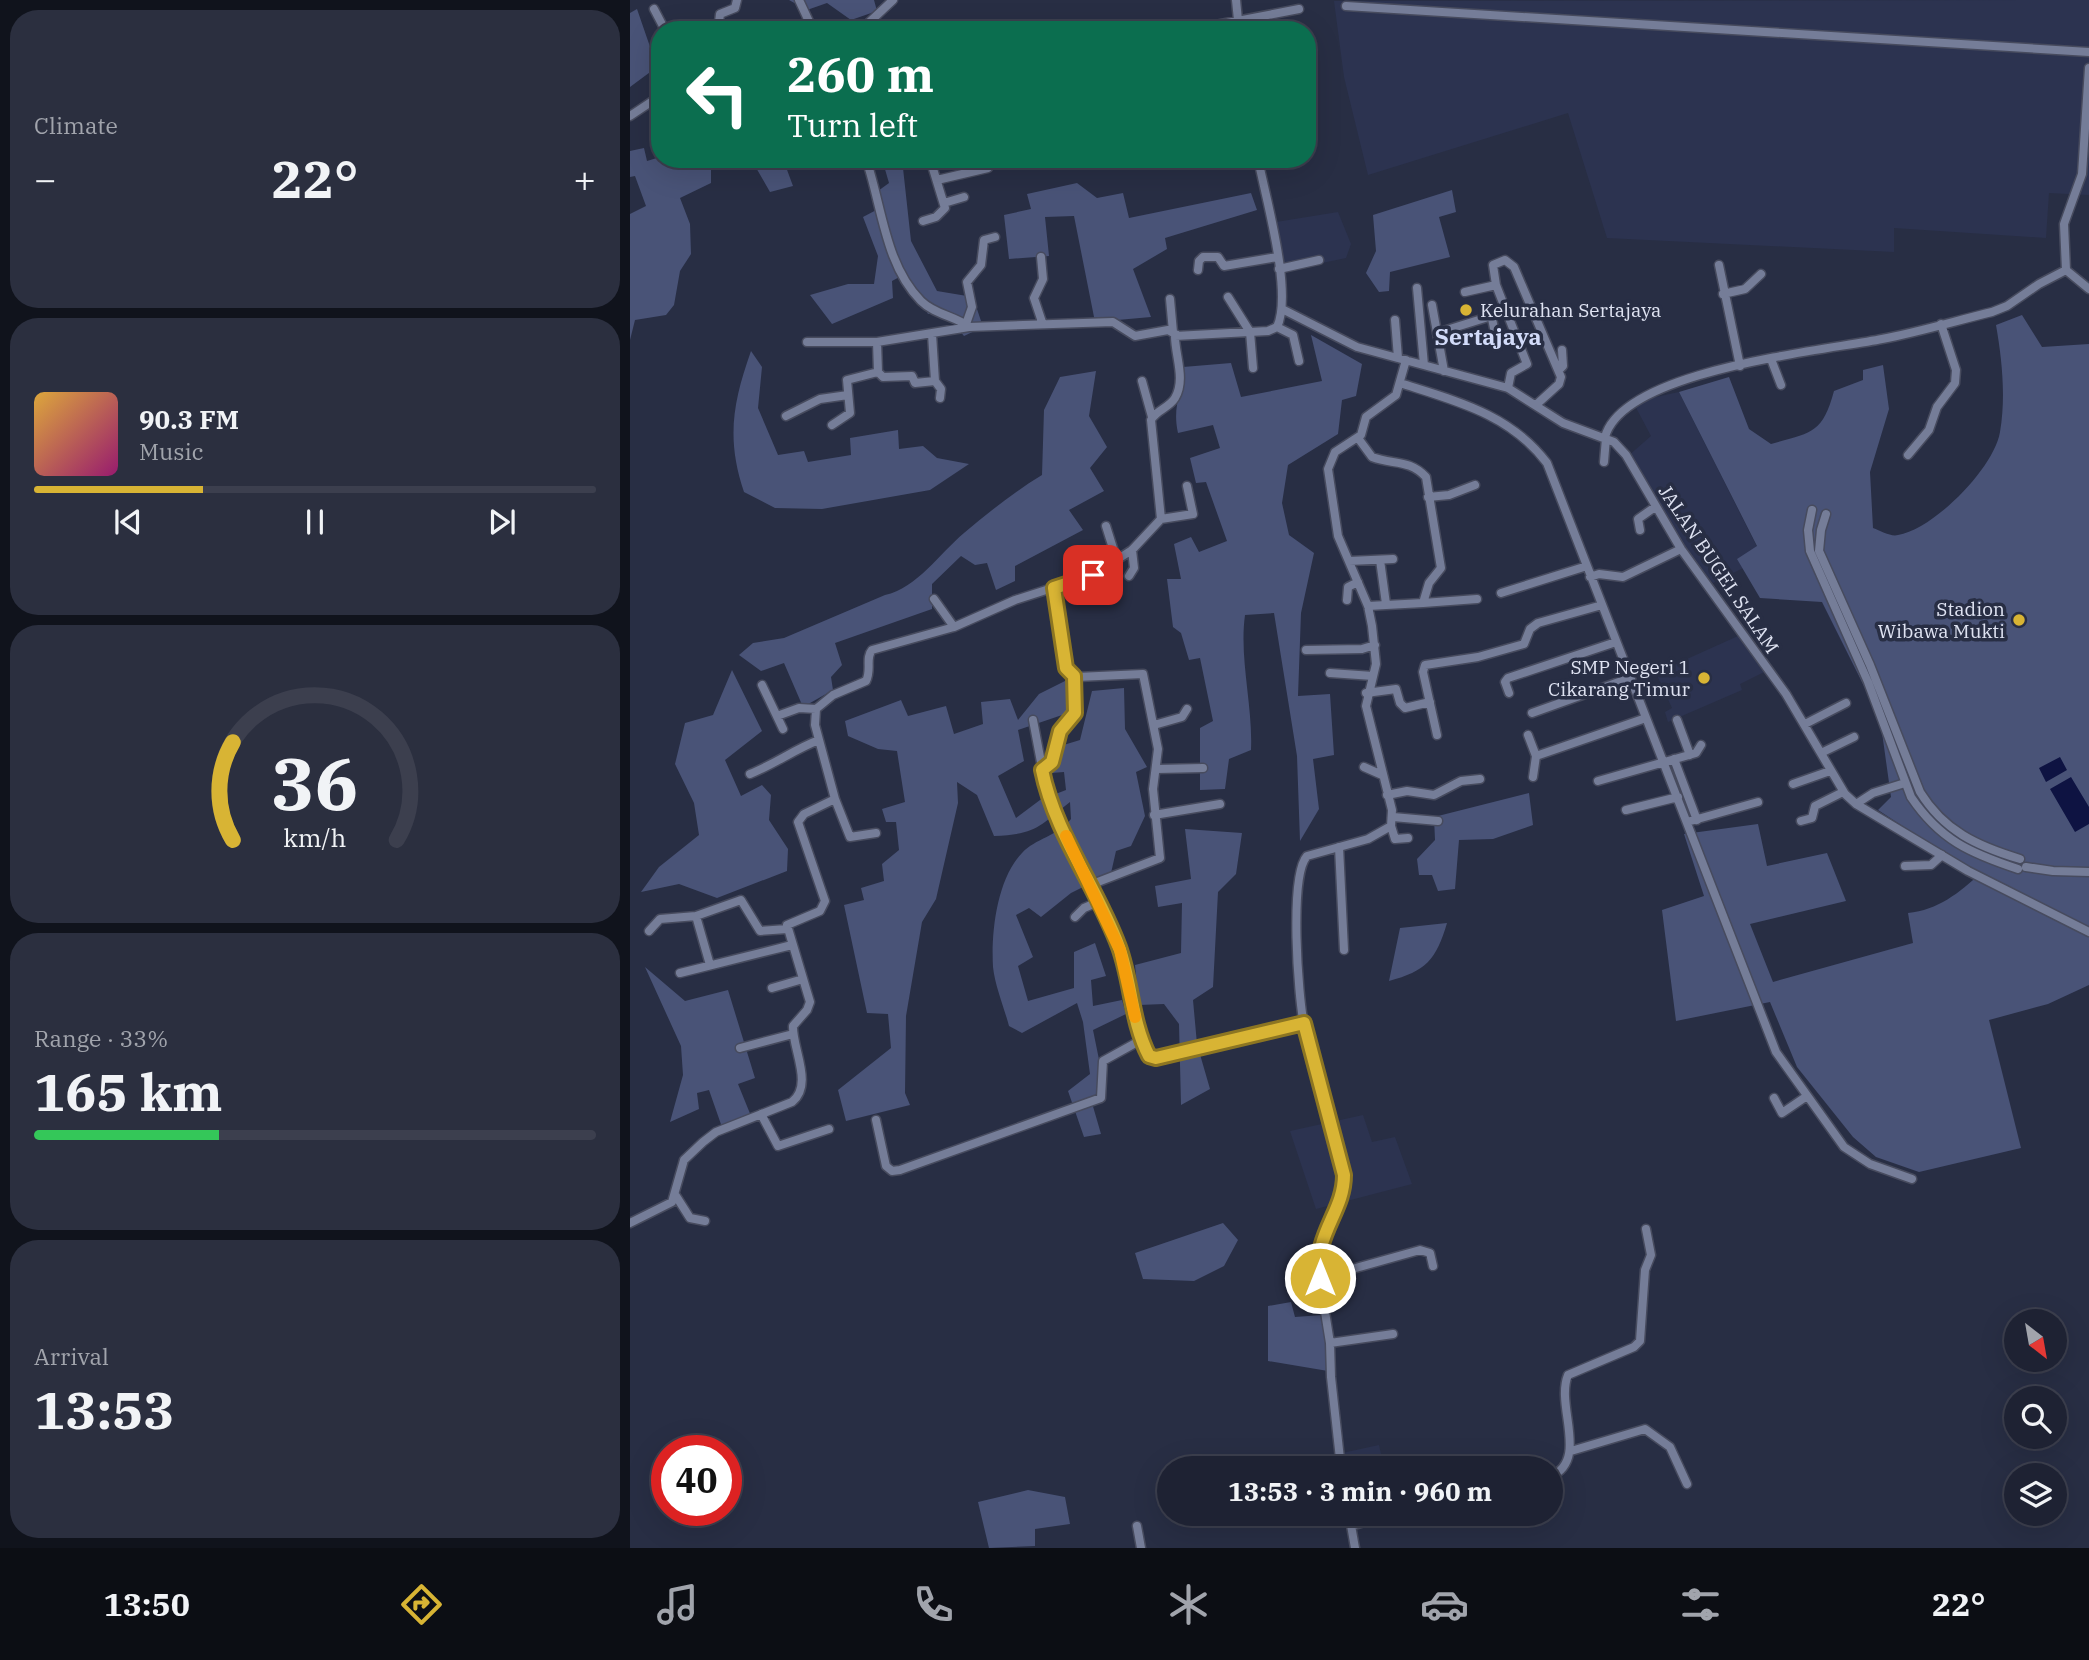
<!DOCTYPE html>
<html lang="en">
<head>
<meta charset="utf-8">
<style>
	body { margin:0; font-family:"IBM Plex Serif",serif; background:#2b2f3f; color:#f1f3f6; height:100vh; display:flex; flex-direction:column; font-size:26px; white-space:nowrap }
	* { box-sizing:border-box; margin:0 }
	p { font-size:23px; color:#a1a4ac }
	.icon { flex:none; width:38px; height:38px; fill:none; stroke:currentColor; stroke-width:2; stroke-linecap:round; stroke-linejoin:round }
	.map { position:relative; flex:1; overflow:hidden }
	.side { display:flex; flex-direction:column; gap:10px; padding:10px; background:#10131c; width:630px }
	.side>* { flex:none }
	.top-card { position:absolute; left:21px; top:21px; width:665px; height:147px; border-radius:28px; box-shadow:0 7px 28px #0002,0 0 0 2px #3c3f4e; background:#0b6e4f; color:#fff; overflow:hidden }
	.needle { width:46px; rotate:149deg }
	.buttons { position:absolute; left:1374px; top:1309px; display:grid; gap:14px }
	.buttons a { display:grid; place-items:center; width:63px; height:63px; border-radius:50%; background:#1e2233; box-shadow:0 7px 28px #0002,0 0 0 2px #3c3f4e; font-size:35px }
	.speed { position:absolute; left:21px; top:1435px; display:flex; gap:14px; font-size:35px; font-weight:700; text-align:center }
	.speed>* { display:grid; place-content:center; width:91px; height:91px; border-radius:50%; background:#1e2233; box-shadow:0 7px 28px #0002,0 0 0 2px #3c3f4e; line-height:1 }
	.speed .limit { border:10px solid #d22; background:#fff; color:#111 }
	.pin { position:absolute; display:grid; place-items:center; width:60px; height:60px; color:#fff; margin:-30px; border-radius:14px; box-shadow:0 4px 10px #0006 }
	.me { position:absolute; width:77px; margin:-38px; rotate:0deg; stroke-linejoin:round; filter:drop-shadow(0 0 5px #0008) }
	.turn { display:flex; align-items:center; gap:24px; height:147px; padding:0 21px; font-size:32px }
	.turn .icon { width:91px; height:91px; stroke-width:2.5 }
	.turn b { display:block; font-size:49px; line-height:60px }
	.big { font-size:52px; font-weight:700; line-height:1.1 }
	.side .widget { flex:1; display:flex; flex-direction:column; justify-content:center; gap:10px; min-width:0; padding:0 24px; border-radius:28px; background:#2b2f3f }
	.side .dial { align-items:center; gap:0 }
	.dial svg { height:182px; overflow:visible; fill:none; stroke:#3c3f4e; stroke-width:7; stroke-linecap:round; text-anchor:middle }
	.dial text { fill:#f1f3f6; stroke:none }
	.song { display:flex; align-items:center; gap:21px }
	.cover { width:84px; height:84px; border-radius:10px; background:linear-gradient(135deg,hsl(40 70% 55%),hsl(320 70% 35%)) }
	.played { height:7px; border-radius:4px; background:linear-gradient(90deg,#d8b434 30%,#3c3f4e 30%) }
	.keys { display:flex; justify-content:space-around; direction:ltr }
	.heat { display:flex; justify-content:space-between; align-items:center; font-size:38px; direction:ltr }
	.charge { height:10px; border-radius:5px; background:linear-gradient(90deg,#34c759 33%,#3c3f4e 0) }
	.trip { position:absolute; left:527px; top:1456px; width:406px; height:70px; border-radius:35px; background:#1e2233; box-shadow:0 7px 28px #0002,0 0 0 2px #3c3f4e; font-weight:700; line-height:70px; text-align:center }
	.tab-bar { display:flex; height:112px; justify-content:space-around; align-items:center; background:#0c0e14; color:#a1a4ac }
	.tab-bar .icon { width:49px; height:49px }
	.tab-bar .current { color:#d8b434 }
	.tab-bar b { font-size:32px; color:#f1f3f6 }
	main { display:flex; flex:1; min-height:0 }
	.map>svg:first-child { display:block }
	.built { fill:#2c3350 }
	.green { fill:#495377 }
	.water { fill:#0e1342 }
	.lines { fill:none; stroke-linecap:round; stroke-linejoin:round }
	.minor-casing { stroke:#474b5e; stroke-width:11 }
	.minor { stroke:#757d98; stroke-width:8 }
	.route-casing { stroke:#8c7522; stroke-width:18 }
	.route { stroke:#d8b434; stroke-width:12 }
	.slow { stroke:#f59e0b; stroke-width:12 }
	.poi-dot { fill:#d8b434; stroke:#282e44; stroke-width:2.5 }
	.labels { text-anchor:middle; stroke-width:7; stroke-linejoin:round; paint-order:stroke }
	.poi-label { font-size:19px; fill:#dfe3f2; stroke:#282e44; text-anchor:end }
	.street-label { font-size:19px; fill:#dfe3f2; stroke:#282e44 }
	.quarter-label { font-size:23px; font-weight:bold; fill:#d2dbf9; stroke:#282e44 }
</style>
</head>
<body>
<main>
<section class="side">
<div class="widget"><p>Climate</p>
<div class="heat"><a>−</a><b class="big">22°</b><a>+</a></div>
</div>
<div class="widget">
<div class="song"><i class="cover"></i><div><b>90.3 FM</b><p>Music</p></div></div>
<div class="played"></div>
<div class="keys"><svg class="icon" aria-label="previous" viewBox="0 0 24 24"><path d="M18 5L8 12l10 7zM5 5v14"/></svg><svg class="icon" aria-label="pause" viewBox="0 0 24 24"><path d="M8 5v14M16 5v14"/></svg><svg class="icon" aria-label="next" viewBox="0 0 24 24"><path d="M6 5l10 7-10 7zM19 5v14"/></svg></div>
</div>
<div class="widget dial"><svg viewBox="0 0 100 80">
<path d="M14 69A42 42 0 1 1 86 69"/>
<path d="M14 69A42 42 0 0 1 14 26" stroke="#d8b434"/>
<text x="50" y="56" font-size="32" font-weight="700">36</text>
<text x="50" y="72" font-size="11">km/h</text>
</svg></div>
<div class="widget"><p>Range · 33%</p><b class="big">165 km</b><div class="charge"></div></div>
<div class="widget"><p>Arrival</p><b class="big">13:53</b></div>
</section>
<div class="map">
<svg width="1459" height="1548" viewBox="0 0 1459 1548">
	<rect width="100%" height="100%" fill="#282e44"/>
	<path class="built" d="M1459,0V195L1419,193L1416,238L1264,228V252L977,238L938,113L738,175L714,77L704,1Z
		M708,212L721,244L716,258L654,271L646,222Z
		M1049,392L1127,547L1108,559L1113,568L1083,583L1052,545L997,457L1021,436L1003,402Z
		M1108,636L1134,672L1110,684L1112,690L1038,722L1035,712L1042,708L1026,673Z
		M733,1115L742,1142L765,1137L782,1184L686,1209L660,1131Z
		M749,1445L754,1468H714L712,1453Z"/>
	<path class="green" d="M159,0H244L247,11L221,20L197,3L177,10Z
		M7,9L27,67L0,87V13Z
		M14,148L17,161L30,157L107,159L81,170V183L50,198L60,224L61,254L50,271L44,305L36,315L5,320L0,340V214L16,206L5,176L0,177V151Z
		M121,159H153L163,186L140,192Z
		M252,159H272L281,241L307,291L343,297L353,327L334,336L314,312L298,314L275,274L262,281L263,298L202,324L180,295L218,284H244L248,256L233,217L252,207L248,191L259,183Z
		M447,183L467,198L493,193L499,218L621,193L627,210L535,238L537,249L503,269L521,317L465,322L444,216L415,217L419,256L379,259L374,215L401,209L397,194Z
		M822,190L826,212L809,217L820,257L760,272L759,291L749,292L736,273L746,251L743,215Z
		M1392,315L1412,347L1459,344V985L1418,1004L1359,1020L1391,1148L1289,1172L1246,1157L1223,1137L1167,1067L1140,1002L1046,1021L1032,910L1074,896L1054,834L1128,824L1137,866L1197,853L1216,901L1120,924L1143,982L1283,943L1278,913C1308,910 1329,893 1351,873L1329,863L1248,810L1261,797L1250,718L1192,602L1130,598L1107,559L1127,546L1049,392L1099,377L1119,429L1141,444C1181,432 1192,435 1204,391L1233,380V370L1253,365L1259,409L1240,472L1243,528C1251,531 1261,537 1268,535C1304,529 1364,468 1370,432C1376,397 1372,359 1366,325Z
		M681,335L732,364L726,396L712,400L708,434L658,465L652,503L659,535L684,553L671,613L668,696L700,694L704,755L683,759L689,809L670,841L667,756L644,613L615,615C609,659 623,705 621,750L599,759L595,789L570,790V728L583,721L570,658L559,660L551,633L543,627L537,579H551L544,544L561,537L569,552L597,541L576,482L566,483L560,458L590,448L583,425L548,433C542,406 552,394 553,367L601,363L611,397L692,381Z
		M121,351L132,367L128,408L148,455L174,451L178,462L221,455L220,438L268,430L269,449L293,446L307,458L339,464L300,490L192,509L145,508L114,492C96,439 103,402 121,351Z
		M466,371L459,416L477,447L460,468L474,491L439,510L453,530L385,566V581L366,590L357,563L345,565L331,556L302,584V609L205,643L212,665L201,677L203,690L173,707L154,663L131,671L109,655L123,643L154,638L255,595C287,588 309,554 334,533C359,512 384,492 412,475L414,410L430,377Z
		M102,670L132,731L95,760L111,796L132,785L141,795L139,820L158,849L157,871L87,898L49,884L11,892L29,867L69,835L64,803L45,764L55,723L83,715Z
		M437,680L438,713L388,730L394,761L368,776L386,818L410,800L436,790L434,772L421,773L417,750L450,740L462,691L494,688L495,729L517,767L506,772L515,816L501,846L486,851L481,873L441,893L411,917L399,908L386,915L403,957L388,966L398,1001L444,988V952L465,943L476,976L461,980L463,1006L492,1000L496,1014L463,1030L475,1089L462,1103L471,1134L454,1137L438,1091L460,1074L453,1022L447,1003L392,1033L379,1026C374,1007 365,986 363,967C361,932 367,879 392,853C406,838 426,837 441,819L440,802C409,826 408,834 364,836L347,795L327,782L328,803L306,899L292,922L276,1016L275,1093L280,1105L216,1121L208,1090L261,1048L258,1014L237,1013L214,905L234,900L231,888L254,881L252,864L269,850L266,822H256L252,809L275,802L267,751L248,749L218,736L215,721L271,700L278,716L316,706L324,734L353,724L351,702L380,699L388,720L409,694Z
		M899,793L903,825L863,839L829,840L825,889L808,891L802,875H789L787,859L805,840L804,817Z
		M555,829L612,833L606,874L588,892L583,987L563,1000L567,1044L580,1089L551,1105L549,1024L534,1004L509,1005L505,965L551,953L552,903L528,907L525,886L561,879Z
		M817,923C806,960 796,971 759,981L770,928Z
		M15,967L55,1001L98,990L125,1078L108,1084L121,1116L93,1130L79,1090L67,1093L69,1109L40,1122L53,1075L51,1046Z
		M593,1223L608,1240L594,1266L564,1281L513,1279L505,1253Z
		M661,1302L665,1317L692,1315L702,1348L698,1371L638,1361V1306Z
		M398,1490L435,1497L440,1524L405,1529V1546L359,1548L348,1502Z"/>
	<path class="water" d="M1430,757L1437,770L1416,782L1409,768Z
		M1441,777L1459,807V824L1445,832L1420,789Z"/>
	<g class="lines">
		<defs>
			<path id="minor" d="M169,0L183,30
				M606,0L609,30
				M716,6L1459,52
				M24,9L35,30
				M88,30L90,14L105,8L107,0
				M231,30L263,0
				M560,30L669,9
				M0,116L30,96
				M236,159C252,206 255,265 291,301C305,315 326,316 339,327L483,322L505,336L538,330L547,335
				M307,180L358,168L362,159
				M314,203L334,197
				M293,221L306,217L315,208L300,159
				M411,257L413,279L404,298L412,322
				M1089,265L1110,366
				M649,269L689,260
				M568,270L569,261L573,257H588L594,266L647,257
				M1436,270L1434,224L1452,174L1459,68
				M1436,270L1459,289
				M787,288L794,365
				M835,292L866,285
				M1093,294L1115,289L1131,274
				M598,297L620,332L623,368
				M540,299L543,332
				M802,305L814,371
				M875,307L861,314L865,333L870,337L885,333
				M654,310L727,347L878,388L933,423L984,442L996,455L1051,549L1156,694L1215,794L1226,804L1338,871L1459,932
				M765,320L768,358
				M336,324L342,307L337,282L351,265L354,240L365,237
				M647,327L663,335L669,361
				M807,333L855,318
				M302,334L305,381L311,389L310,398
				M177,342H247L339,327
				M1141,359L1151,385
				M776,360L766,395L736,417L731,435L705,452L698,469L708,536L738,606L742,626L746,664L736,706L762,810L761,826L765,839L778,838
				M929,370L933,366L932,350
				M248,372L253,377L282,376L285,383L305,381
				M512,381L522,417
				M770,383C826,401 880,414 917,463L1146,1052L1214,1147L1240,1164L1282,1179
				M878,388L881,373L897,364L866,285L863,265L875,260L884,267L931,377L929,384L907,404
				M156,416L190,399L218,395
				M202,425L220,413L217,380L248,372L247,342
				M975,437C993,370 1192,351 1252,339C1289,332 1325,321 1362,312L1377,306L1409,284L1436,270
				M728,438L742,457C763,465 779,459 796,477L811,568L799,583L793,603L738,606
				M1278,455L1299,430L1307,407L1325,383L1326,370L1311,324
				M974,462L976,438
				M798,497L819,495L845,485
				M1182,510L1178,530L1180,551L1238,682L1281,797C1310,840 1340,853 1388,869
				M1196,514L1191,530L1189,551L1240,665L1290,792C1314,831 1347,846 1390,859
				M531,519L563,514L557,486
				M476,526L487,561
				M1010,530L1008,519L1025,507
				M750,560L756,604
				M719,561L763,559
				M499,576L504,568L502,550
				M960,577L969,574L993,577L1051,549
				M424,588L436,668L447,677L513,674L528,749L523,789L530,858L460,885
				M871,593L957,566
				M304,599L324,627
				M717,600L718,587L728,582
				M793,603L847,599
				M676,650L732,649L745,645
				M700,673L743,676
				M132,685L153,729
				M736,693L766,689L770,703L775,708L800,702
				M879,693L875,682L878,678L986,642
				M902,713L1000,678
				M147,716L169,708L186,709
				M403,720L418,799L490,950L504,1015L519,1056L526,1058L674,1023
				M1047,720L1060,755
				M1175,724L1216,703
				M524,725L552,717L557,709
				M807,735L793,672L795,665L848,657L894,644L900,629L908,623L972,605
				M898,735L906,756L903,777
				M1191,753L1224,737
				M906,756L1016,718
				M1044,759L1067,820
				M734,767L752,775
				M527,769L573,768
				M412,770L422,763L430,731L445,713L444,676
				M120,774C145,764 165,749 189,740
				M968,781L1066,753L1071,745
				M1163,784L1200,771
				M757,795L777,791L804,795L831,781L850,779
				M205,799L220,837L246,833
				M1226,804L1243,793L1275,783
				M996,810L1048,797
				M524,815L590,804
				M763,817L808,821
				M1171,821L1182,818L1185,806L1213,792
				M1057,822L1128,802
				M709,847L714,950
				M1275,866L1301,865L1312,855
				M1396,867L1423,871L1459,872
				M66,916L80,965
				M445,917L454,908L468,902
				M19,931L30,919L66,916L111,900L130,931L157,929
				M50,973L162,945
				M142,988L173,979
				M110,1048L163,1034
				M1144,1098L1152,1113L1177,1096
				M131,1114L148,1146L199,1129
				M246,1120L256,1166L262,1171L270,1170L471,1098L473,1061L511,1040
				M46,1196L60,1218L75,1221
				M0,1223L42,1202L54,1160L73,1142L86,1132L162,1102C184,1085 162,1048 163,1026L177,1010L180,1002L157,925L190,911L195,901L168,822L174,814L205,799L185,725L186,709L203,695L236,681C242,670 235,658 242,650L324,627L385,600L463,575L502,550L531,519L521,420C526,410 539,408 545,398C556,379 545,356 545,336L638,331L647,327C663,293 636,199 628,159
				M690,1278L790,1250L800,1253L803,1266
				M700,1343L763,1334
				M941,1451L1015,1429L1040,1447L1057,1484
				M711,1468L701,1377L700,1343L687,1262L694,1232L711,1196L714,1175C702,1124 685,1075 674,1025C668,996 659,876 677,856L738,839L761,826
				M920,1477C960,1460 925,1406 938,1375L1004,1347L1010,1341L1015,1270L1021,1255L1016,1229
				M719,1514L725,1548
				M507,1526L511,1548
				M721,1526L761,1514"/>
		</defs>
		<use href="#minor" class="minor-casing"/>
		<use href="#minor" class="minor"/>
	</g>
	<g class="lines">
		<defs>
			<path id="route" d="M463,575L424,588L436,668L444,676L445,713L430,731L422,762L412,770C425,834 467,887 489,947C502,983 501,1021 519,1056L526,1058L674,1023L714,1175C714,1213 683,1234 690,1278"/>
		</defs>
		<use href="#route" class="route-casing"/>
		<use href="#route" class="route"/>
		<path class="slow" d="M436,836L490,950L505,1017"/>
	</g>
	<g class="poi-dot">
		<circle cx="836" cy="310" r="7"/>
		<circle cx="1389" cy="620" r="7"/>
		<circle cx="1074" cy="678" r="7"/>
	</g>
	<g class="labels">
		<g class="poi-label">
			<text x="850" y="317" text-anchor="start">Kelurahan Sertajaya</text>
			<text x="1375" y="616">Stadion<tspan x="1375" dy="22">Wibawa Mukti</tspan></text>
			<text x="1060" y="674">SMP Negeri 1<tspan x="1060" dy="22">Cikarang Timur</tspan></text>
		</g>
		<g class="street-label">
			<text transform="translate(1089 569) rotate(56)" y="7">JALAN BUGEL SALAM</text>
		</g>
		<g class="quarter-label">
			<text x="858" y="345">Sertajaya</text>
		</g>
	</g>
</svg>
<div class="buttons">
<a><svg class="needle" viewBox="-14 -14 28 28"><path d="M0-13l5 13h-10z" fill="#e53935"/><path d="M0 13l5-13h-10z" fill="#a1a4ac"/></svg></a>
<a><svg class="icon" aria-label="search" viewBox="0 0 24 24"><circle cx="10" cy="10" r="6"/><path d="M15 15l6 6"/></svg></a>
<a><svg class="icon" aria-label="layers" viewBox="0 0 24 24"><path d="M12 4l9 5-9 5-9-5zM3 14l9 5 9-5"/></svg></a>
</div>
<div class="speed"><div class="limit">40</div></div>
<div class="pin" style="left:463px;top:575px;background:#d93025"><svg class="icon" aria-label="arrive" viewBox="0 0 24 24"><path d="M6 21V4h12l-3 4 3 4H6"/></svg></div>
<svg class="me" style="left:690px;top:1278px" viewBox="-20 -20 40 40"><circle r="17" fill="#d8b434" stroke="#fff" stroke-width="3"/><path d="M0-11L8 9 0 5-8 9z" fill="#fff"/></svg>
<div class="trip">13:53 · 3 min · 960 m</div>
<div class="top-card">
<div class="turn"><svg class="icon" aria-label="left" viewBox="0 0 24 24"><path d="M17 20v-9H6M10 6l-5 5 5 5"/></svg><div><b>260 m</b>Turn left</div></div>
</div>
</div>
</main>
<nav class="tab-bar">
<b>13:50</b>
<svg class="icon current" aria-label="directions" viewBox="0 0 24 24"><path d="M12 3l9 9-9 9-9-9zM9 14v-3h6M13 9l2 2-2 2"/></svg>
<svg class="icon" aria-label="music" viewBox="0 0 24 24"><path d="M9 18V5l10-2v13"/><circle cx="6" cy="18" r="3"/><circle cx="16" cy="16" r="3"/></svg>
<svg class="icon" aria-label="phone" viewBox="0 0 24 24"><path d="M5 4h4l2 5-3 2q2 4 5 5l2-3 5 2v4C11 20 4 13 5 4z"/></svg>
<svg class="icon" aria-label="climate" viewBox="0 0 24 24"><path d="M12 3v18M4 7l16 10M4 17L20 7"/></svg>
<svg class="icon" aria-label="car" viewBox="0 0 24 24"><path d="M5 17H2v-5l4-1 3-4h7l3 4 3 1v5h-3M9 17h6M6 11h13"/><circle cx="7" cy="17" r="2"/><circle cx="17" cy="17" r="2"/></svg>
<svg class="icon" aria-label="filters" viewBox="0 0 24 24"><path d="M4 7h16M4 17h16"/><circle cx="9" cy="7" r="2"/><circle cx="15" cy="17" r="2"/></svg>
<b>22°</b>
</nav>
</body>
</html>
